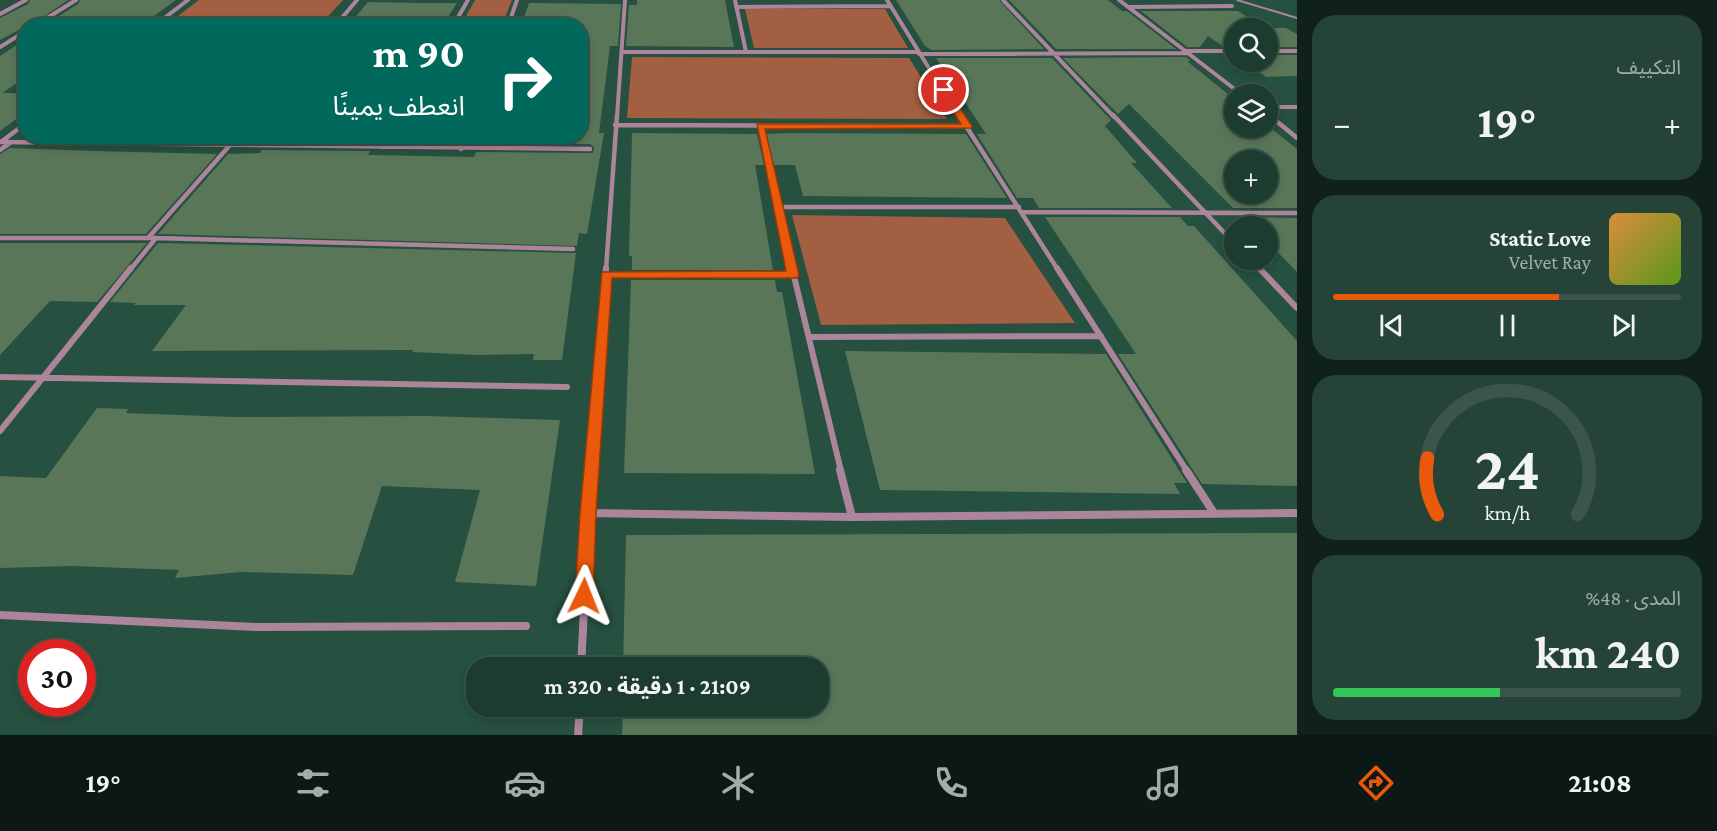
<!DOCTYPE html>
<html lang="ar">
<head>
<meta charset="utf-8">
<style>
	body { margin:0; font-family:"Crimson Pro","Noto Sans Arabic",serif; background:#254337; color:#f1f3f6; direction:rtl; height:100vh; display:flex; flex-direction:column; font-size:22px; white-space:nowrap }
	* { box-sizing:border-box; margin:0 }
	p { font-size:20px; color:#a0adaa }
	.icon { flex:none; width:33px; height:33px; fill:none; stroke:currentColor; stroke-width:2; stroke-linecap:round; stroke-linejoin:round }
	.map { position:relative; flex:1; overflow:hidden; direction:ltr }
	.side { display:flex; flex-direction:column; gap:15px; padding:15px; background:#0f211a; width:420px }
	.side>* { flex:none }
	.hud { position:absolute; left:18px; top:18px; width:570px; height:126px; border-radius:24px; box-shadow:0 3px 9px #0003,0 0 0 2px #3a564b; direction:rtl; background:#00695c; color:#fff; overflow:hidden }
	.controls { position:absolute; left:1224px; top:18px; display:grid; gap:12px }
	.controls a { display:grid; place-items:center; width:54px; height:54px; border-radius:50%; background:#1c3c2f; box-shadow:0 3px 9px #0003,0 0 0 2px #3a564b; font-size:30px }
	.speed { position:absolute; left:18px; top:639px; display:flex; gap:12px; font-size:30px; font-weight:700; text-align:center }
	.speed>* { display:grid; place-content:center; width:78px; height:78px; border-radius:50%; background:#1c3c2f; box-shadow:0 3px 9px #0003,0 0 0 2px #3a564b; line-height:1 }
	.speed .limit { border:9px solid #d22; background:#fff; color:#111 }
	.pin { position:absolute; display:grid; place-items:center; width:51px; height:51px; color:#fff; margin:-26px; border:3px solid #fff; border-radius:50%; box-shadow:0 2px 6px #0007 }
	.me { position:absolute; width:66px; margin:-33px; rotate:2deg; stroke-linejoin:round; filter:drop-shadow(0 0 4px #0008) }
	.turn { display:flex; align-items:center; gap:21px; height:126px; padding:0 24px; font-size:27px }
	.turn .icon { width:78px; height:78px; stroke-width:2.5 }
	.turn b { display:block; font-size:42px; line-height:51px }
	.big { font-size:45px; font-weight:700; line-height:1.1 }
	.side .card { flex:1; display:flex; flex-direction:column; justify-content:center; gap:9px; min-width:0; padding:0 21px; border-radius:24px; background:#254337 }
	.side .dial { align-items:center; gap:0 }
	.dial svg { height:156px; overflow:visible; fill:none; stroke:#3a564b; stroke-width:7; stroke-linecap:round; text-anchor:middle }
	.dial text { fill:#f1f3f6; stroke:none }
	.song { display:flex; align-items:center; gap:18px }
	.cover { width:72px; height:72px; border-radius:9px; background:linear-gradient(135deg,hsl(30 70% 55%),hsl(90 70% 35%)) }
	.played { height:6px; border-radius:3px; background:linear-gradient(90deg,#ea580c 65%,#3a564b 65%) }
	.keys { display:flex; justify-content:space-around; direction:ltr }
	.heat { display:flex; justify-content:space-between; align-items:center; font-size:33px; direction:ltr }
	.charge { height:9px; border-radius:4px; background:linear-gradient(90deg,#34c759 48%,#3a564b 0) }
	.trip { position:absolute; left:466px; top:657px; width:363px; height:60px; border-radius:24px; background:#1c3c2f; box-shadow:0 3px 9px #0003,0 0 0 2px #3a564b; font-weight:700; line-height:60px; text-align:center; direction:rtl }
	.dock { display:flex; height:96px; justify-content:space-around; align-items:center; background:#0b1813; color:#a0adaa }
	.dock .icon { width:42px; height:42px }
	.dock .on { color:#ea580c }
	.dock b { font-size:27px; color:#f1f3f6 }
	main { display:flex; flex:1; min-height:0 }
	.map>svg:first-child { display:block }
	.green { fill:#a25f41 }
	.building { fill:#597659; fill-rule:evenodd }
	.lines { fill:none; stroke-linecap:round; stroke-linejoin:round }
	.lane { stroke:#ad859b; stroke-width:2 }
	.street-far3 { stroke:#ad859b; stroke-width:4 }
	.street-far2 { stroke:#ad859b; stroke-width:4.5 }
	.street-far1 { stroke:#ad859b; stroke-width:6 }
	.street { stroke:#ad859b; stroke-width:8 }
	.route { fill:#ea580c; stroke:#983908; stroke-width:1.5 }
</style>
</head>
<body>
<main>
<section class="side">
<div class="card"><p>التكييف</p>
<div class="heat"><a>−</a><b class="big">19°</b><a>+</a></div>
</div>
<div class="card">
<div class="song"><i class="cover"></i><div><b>Static Love</b><p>Velvet Ray</p></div></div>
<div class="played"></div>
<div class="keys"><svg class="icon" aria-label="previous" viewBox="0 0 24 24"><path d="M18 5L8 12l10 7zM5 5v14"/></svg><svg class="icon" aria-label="pause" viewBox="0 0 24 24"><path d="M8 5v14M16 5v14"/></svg><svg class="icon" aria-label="next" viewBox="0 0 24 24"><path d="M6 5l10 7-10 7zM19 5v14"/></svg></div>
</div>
<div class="card dial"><svg viewBox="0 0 100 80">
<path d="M14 69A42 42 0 1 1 86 69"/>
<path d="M14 69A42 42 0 0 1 9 40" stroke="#ea580c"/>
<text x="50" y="56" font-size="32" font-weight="700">24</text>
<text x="50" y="72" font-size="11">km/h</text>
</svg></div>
<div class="card"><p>المدى · 48%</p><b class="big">240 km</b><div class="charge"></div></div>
</section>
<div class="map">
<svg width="1297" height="735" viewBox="0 0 1297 735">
	<rect width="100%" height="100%" fill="#26503f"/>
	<path class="green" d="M199,0H343L320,25H166Z
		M475,0H512L502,25H461Z
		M745,9H885L908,48H754Z
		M632,57L909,58L947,119L627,118Z
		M792,215L1005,218L1075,323L821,325Z"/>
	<path class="building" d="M30,0H68L30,26H26L0,40V18L28,4Z
		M80,0H176L140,26H43L78,4Z
		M637,0H725L734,47L626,46L629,5H637Z
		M896,0H999L1044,49L931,50L925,46Z
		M1009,0H1108L1122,11H1127L1176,49H1056Z
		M368,2L416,3H457L442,26H348Z
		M529,3L621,4L618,46H610L599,133H604L587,234L579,233L577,246L158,234L228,154L261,153V150L370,151L368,155L474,157L476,152L593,153L594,147L590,144L479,143L481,136H580V26H521Z
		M1141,11H1238L1264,28H1286L1297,34V47H1268V28H1234V47H1224L1208,36L1200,47H1187Z
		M26,36V77L2,93H26V112L0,131V56L24,40H18Z
		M1268,55H1297V76L1266,77L1245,62H1268Z
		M1186,57L1190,60L1188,62L1234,99V128H1268V126L1297,149V208H1233L1129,104L1118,114L1063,58ZM1234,160H1268V194H1234Z
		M936,58H1052L1111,120L1105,126L1137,163H1131L1172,208H1039L1033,198H1017L977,134H986Z
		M632,133L757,134L764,165H755L773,270H632V256H629Z
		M787,133L966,134L1007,198L803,196L795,165H773L766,134Z
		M261,136H379L376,142L261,141Z
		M10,148L93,151L217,154L146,234H0V154Z
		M1045,217H1180L1188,226H1194L1297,341V486L1202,484L1118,354H1136Z
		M1242,217L1297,218V272L1268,242V226H1252Z
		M0,243H147L97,302L50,301L0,355Z
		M158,243L576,253L562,360H533L534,354L478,355L412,352L413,350L152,351L186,305H134L136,303L110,302Z
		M631,280H775L777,292H782L815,474L624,473Z
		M845,351L1106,354L1187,483H1174L1180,494L880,490Z
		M97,408L128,409L126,413L234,417L427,416L560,420L536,586L455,582L480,490L382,486L353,575L241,572L175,578L179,570L71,566L0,568V476L46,478Z
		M1297,533V735H622L623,706H819V668H623L626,535Z"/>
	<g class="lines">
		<path class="lane" d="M1237,0L1297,18"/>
		<path class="street-far3" d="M735,0L746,52
			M887,0L959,117
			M1003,0L1114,117
			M1119,0L1241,94
			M736,7L891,6
			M1128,7L1232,6
			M0,14L26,0
			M34,26L76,0
			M154,26L188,0
			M335,26L357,0
			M453,26L468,0
			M508,26L517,0
			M0,47L26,31
			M1186,51H1234
			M1268,51H1297
			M623,52H918
			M919,54L1188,53
			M1268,107H1297
			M1268,115L1270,117
			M617,117L625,0"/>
		<path class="street-far2" d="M959,115L1058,270
			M1113,115L1234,243
			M1269,115L1297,138
			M615,125L968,126
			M760,126L792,270
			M0,142L590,149
			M1,142L26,123
			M381,147L387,136
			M461,149L465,136
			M0,150L10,143
			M779,207H1019
			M1022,212L1297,213
			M0,238H156L573,249
			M148,238L238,136
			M1251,260L1260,270
			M130,270L156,238
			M606,270L617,115"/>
		<path class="street-far1" d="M792,268L841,471
			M1057,268L1187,471
			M1259,268L1297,308
			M606,275H793
			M810,337L1101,336
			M0,377L567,387
			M0,431L131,268
			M591,471L606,268"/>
		<path class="street" d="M840,470L852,517
			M1186,470L1214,513
			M588,513L852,517L1297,513
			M0,615L257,627L526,626
			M581,668L591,470
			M578,735L580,706"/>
	</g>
	<path class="route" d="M940,88H947L972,126L971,128L765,129L799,275L797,278H612L596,513L593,596L591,602L584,605L578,602L575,596L580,513L602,272L786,271L757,124H961L939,90Z"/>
</svg>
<div class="controls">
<a><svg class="icon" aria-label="search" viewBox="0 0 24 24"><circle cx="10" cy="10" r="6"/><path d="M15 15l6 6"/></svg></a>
<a><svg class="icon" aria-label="layers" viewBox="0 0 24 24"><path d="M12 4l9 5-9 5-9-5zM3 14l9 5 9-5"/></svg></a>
<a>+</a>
<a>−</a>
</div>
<div class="speed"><div class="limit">30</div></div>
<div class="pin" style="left:944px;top:90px;background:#d93025"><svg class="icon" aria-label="arrive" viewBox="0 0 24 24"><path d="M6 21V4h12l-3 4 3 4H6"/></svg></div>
<svg class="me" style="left:584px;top:596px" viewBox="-20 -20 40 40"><path d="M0-17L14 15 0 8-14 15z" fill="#ea580c" stroke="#fff" stroke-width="4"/></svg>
<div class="trip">21:09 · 1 دقيقة · 320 m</div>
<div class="hud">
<div class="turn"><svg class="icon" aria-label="right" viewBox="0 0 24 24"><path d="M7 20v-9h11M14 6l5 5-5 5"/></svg><div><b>90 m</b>انعطف يمينًا</div></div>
</div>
</div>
</main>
<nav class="dock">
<b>21:08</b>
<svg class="icon on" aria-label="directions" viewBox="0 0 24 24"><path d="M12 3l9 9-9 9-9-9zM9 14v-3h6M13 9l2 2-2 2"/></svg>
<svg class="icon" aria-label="music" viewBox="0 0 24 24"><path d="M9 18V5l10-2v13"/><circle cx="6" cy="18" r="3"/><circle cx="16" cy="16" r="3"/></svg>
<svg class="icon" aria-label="phone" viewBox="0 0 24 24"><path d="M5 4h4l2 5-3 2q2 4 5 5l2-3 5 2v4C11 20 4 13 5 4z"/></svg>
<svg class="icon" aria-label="climate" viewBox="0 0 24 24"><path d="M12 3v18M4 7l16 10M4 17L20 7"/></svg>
<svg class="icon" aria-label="car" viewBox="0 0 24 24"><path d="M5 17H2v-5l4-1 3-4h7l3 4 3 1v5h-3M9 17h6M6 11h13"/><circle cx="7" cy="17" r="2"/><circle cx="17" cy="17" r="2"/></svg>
<svg class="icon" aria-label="filters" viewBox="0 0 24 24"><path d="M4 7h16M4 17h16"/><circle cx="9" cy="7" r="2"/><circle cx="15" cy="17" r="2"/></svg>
<b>19°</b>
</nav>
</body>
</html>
